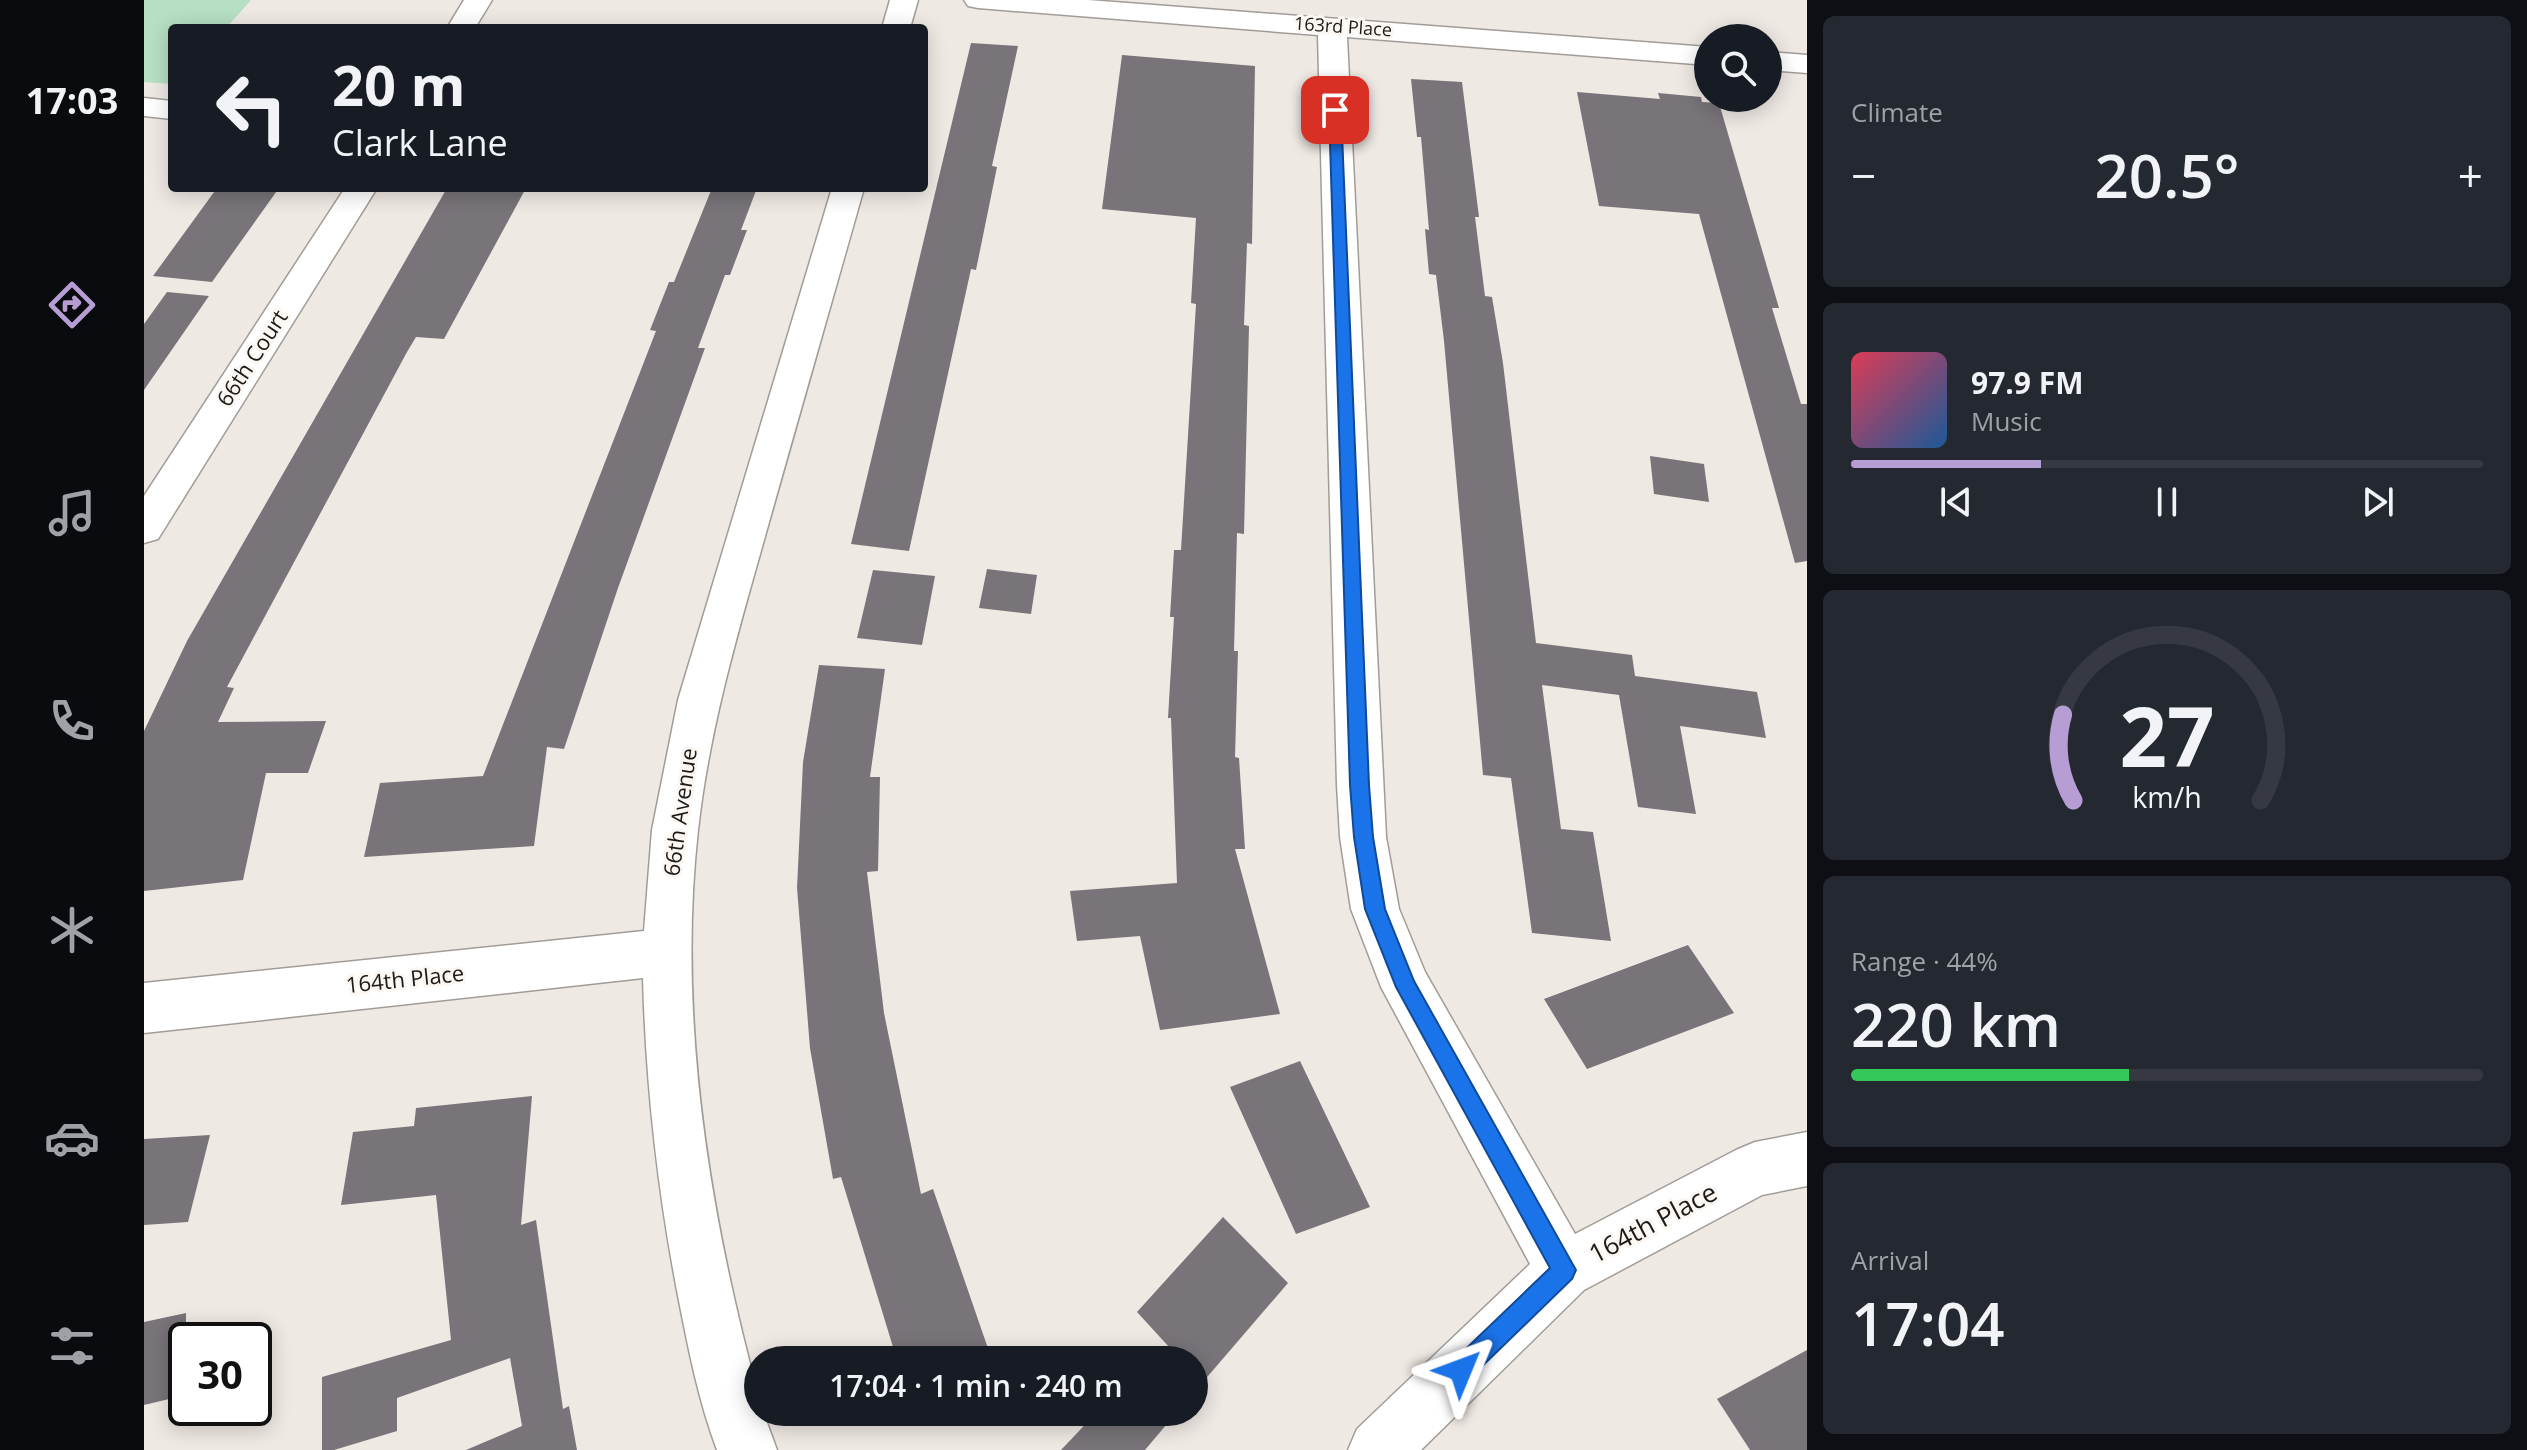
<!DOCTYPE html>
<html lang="en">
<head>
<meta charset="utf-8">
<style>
	body { margin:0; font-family:"Open Sans",sans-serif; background:#242831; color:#f1f3f6; height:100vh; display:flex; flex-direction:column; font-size:30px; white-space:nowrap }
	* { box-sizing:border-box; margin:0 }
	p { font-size:26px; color:#9ea1a6 }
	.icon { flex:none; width:44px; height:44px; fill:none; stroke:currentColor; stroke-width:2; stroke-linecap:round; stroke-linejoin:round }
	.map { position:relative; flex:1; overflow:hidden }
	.sheet { display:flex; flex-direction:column; gap:16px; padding:16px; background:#0d0f14; width:720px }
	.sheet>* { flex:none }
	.hud { position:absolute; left:24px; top:24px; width:760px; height:168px; border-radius:8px; box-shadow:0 4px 20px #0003; background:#171b24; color:#f1f3f6; overflow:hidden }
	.controls { position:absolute; left:1550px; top:24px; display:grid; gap:16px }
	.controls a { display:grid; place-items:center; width:88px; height:88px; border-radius:50%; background:#171b24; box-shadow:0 4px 20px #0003; font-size:40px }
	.speed { position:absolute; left:24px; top:1322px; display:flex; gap:16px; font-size:40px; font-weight:700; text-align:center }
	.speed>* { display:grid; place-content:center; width:104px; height:104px; border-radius:50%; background:#171b24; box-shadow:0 4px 20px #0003; line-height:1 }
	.speed .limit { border:4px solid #111; border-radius:12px; background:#fff; color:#111 }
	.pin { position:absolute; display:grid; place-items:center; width:68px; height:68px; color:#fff; margin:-34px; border-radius:16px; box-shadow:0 4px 12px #0006 }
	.me { position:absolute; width:88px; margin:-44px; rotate:46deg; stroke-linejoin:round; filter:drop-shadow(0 0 6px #0008) }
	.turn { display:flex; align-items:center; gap:28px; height:168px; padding:0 32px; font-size:36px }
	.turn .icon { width:104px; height:104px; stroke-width:2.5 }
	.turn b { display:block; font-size:56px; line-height:68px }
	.big { font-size:60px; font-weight:600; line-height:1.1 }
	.sheet .widget { flex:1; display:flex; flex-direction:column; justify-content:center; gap:12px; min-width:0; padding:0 28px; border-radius:12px; background:#242831 }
	.sheet .dial { align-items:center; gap:0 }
	.dial svg { height:208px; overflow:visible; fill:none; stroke:#363941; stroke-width:7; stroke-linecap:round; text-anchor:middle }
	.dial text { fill:#f1f3f6; stroke:none }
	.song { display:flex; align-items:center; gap:24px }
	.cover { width:96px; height:96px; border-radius:12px; background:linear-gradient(135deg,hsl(350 70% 55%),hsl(210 70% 35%)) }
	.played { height:8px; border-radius:4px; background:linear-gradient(90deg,#b69ed4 30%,#363941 30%) }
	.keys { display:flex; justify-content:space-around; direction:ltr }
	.heat { display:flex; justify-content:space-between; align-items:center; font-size:44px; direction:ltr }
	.charge { height:12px; border-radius:6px; background:linear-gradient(90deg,#34c759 44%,#363941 0) }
	.trip { position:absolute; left:600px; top:1346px; width:464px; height:80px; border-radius:40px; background:#171b24; box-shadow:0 4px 20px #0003; font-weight:600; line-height:80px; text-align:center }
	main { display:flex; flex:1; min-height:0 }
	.tabs { display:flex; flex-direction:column; width:144px; justify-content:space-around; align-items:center; background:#090b0e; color:#9ea1a6 }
	.tabs .icon { width:56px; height:56px }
	.tabs .selected { color:#b69ed4 }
	.tabs b { font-size:36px; color:#f1f3f6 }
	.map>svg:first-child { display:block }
	.green { fill:#b6dfc3 }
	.building { fill:#787479 }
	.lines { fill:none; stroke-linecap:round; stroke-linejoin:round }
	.minor-casing { stroke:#a19c97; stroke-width:3 }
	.minor { fill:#fff; fill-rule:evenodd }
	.route { fill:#1a73e8; stroke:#114b97; stroke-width:2 }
	.labels { text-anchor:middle; stroke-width:6; stroke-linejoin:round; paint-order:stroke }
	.far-street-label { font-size:18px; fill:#1c1a18; stroke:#fcf7f2 }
	.street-label { font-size:22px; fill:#1c1a18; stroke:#fcf7f2 }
	.near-street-label { font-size:26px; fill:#1c1a18; stroke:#fcf7f2 }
</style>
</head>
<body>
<main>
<nav class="tabs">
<b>17:03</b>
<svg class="icon selected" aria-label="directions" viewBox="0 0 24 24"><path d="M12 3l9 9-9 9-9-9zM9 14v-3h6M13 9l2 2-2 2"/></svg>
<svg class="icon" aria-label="music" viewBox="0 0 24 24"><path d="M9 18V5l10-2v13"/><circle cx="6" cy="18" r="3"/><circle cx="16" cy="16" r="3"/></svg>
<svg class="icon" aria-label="phone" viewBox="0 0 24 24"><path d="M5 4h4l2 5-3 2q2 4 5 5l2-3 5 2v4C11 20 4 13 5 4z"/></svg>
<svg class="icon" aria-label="climate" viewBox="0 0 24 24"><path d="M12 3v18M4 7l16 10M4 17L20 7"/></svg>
<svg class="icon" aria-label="car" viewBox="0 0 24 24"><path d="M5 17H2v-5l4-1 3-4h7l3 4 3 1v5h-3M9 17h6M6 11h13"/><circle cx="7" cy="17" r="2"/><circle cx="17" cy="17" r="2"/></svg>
<svg class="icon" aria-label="filters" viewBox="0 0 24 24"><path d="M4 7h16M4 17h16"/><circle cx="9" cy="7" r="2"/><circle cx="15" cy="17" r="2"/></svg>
</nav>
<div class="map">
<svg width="1663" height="1450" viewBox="0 0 1663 1450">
	<rect width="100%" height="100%" fill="#efe9e4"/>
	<path class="green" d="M0,0H107L82,28H28V84L0,82Z"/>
	<path class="building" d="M827,43L874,46L848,166L853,167L832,270L827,269L765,551L707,544Z
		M978,55L1111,66L1108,244L1103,243L1100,325L1105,326L1100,534L1093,533L1090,651H1094L1091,757L1095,758L1101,849H1091L1136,1014L1016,1030L996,936L933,941L926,891L1033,883L1027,718H1024L1030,617H1026L1030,550H1037L1052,304L1047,303L1052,218L958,209Z
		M1267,79L1318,82L1335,217H1331L1341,296L1348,297L1359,363L1392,643L1488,655L1491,676L1613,692L1622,738L1536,726L1552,814L1494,807L1475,695L1398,685L1417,829L1449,832L1467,941L1388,933L1367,778L1339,775L1300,341L1292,275L1285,274L1281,229L1285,230L1277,137H1273Z
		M1433,92L1516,99L1514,93L1557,97L1558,102L1575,103L1635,308H1628L1657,404H1663V561L1651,563L1555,214L1455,206Z
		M73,188H135L68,282L9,276Z
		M303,188H382L300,339L272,337L263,352L83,687L90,688L74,722L182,721L164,773H122L99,880L0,891V731L43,641Z
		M568,188H613L597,230H603L586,275H581L554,348H561L474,588L420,749L403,747L390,846L220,857L236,783L339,776L512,331L506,330L525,282H530Z
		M23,292L65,296L0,390V324Z
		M1506,456L1560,464L1565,502L1510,494Z
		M843,569L893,575L887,614L835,608Z
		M729,570L791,576L778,645L713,638Z
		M675,665L741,669L726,777H736L734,871L723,872L740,1013L777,1194L789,1189L848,1360H753L697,1177L689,1179L666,1048L653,888L659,762Z
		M1544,945L1590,1013L1443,1069L1400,999Z
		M1156,1061L1226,1207L1152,1234L1086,1087Z
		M388,1096L377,1225L392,1220L419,1409L425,1406L433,1450H322L378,1426L366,1358L253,1398V1431L190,1450H178V1377L307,1340L292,1195L197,1205L209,1132L270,1126L272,1108Z
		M66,1135L44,1222L0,1225V1139Z
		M1079,1217L1144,1283L1058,1383L1050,1375V1360H1037L993,1312Z
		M42,1313V1395L0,1405V1322Z
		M1663,1350V1450H1606L1573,1399Z
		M953,1412H1033L1001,1450H917Z"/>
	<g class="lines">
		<defs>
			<path id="minor" d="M320,0H348L331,28H303Z
				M746,0H774L766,28H738Z
				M820,0H944L1564,47V65L1203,37L1242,837L1255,909L1281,972L1431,1234L1592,1150L1611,1142L1663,1132V1186L1618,1195L1440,1290L1277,1450H1204L1213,1429L1386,1264L1237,987L1207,909L1196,837L1193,785L1174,35L834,8L824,6Z
				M1624,52L1663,55V73L1624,70Z
				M0,98L28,101V119L0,116Z
				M201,188H233L14,539L0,543V496Z
				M688,188H720C687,305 653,422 620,540C593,635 565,731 554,830C533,1017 565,1213 614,1394V1412H619L633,1450H573C555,1402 545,1352 535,1301C514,1194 502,1087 499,978L0,1033V983L500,931L508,830L534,700Z"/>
		</defs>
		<use href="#minor" class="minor-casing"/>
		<use href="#minor" class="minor"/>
	</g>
	<path class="route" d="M1191,107L1197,110L1225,785L1229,837L1241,909L1270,981L1432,1270L1428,1279L1325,1379L1317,1382L1308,1379L1305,1370L1308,1362L1406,1268L1252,987L1221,909L1210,837L1206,785L1185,110Z"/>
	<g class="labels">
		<g class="far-street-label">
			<text transform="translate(1199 27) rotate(4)" y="6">163rd Place</text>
		</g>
		<g class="street-label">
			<text transform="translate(108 358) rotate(-57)" y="8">66th Court</text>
			<text transform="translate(536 812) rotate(-82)" y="8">66th Avenue</text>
			<text transform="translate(261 979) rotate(-6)" y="8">164th Place</text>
		</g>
		<g class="near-street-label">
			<text transform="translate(1509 1223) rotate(-28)" y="9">164th Place</text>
		</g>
	</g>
</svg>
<div class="controls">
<a><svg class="icon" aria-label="search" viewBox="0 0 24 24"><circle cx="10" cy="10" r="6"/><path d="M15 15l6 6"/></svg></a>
</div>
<div class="speed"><div class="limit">30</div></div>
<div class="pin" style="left:1191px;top:110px;background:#d93025"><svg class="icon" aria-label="arrive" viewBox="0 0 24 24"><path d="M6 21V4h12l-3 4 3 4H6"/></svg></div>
<svg class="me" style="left:1317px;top:1370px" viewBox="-20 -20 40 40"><path d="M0-17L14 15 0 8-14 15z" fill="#1a73e8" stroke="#fff" stroke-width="4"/></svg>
<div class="trip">17:04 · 1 min · 240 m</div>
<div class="hud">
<div class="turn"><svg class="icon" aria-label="left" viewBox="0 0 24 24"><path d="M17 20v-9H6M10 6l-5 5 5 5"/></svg><div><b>20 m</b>Clark Lane</div></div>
</div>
</div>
<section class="sheet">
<div class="widget"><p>Climate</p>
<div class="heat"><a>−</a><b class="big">20.5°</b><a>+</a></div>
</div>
<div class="widget">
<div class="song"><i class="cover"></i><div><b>97.9 FM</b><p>Music</p></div></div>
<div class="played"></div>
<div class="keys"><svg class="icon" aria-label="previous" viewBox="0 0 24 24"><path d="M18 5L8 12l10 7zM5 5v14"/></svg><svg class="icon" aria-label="pause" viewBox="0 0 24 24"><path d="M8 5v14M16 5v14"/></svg><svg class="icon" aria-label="next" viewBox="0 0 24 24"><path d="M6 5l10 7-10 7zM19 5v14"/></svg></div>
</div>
<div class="widget dial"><svg viewBox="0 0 100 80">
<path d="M14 69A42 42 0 1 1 86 69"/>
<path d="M14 69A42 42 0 0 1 10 36" stroke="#b69ed4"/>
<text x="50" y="56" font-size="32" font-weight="700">27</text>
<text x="50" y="72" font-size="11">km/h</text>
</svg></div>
<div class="widget"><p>Range · 44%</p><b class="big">220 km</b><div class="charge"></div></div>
<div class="widget"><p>Arrival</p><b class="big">17:04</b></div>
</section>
</main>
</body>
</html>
